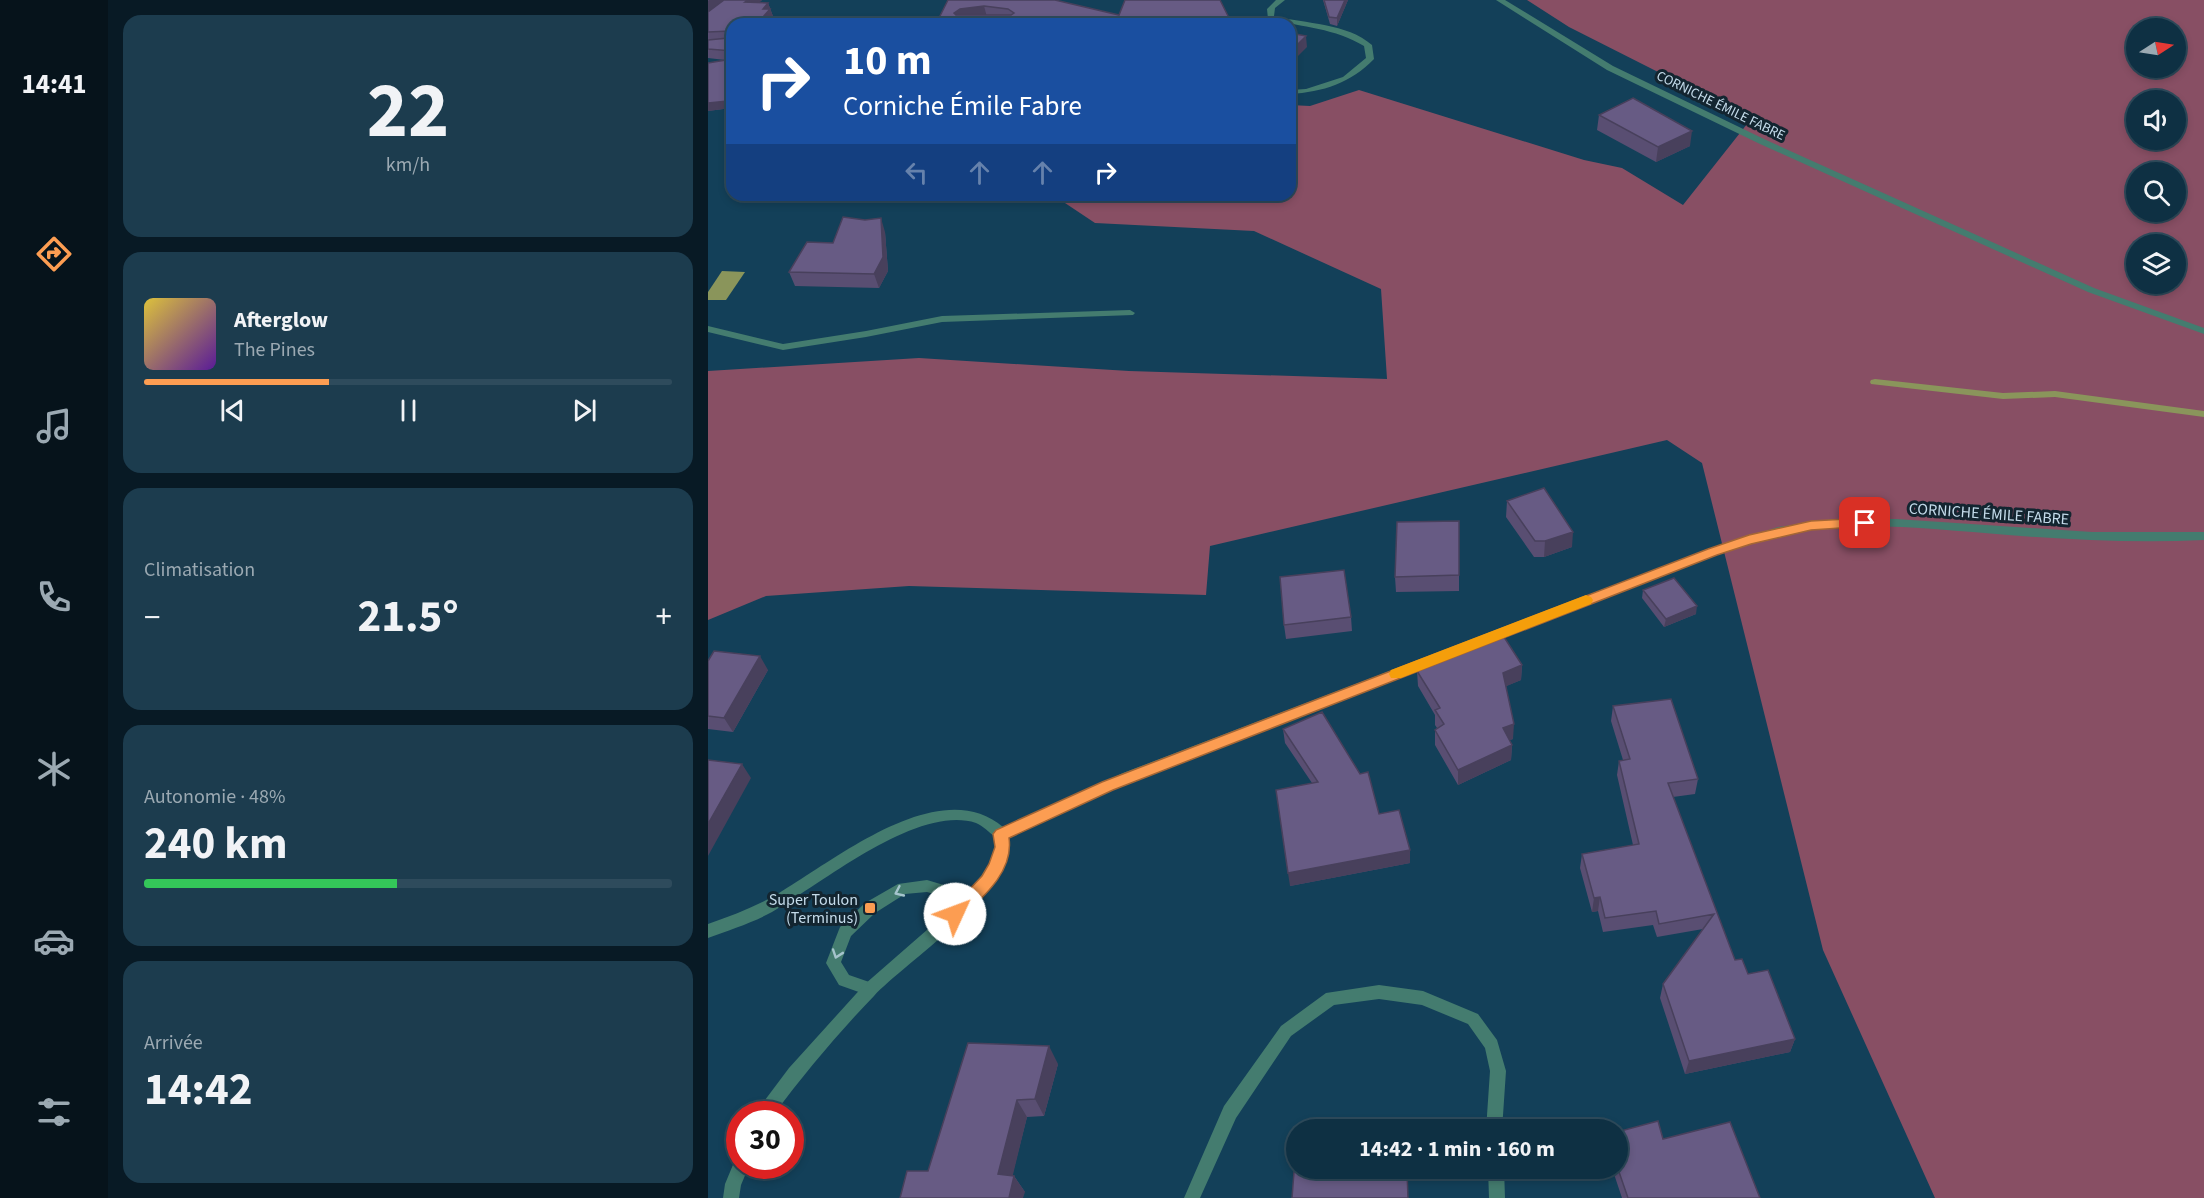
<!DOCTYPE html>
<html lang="fr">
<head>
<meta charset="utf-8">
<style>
	body { margin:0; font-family:"Source Sans 3",sans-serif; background:#1c3c4e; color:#f1f3f6; height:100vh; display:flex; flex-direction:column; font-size:22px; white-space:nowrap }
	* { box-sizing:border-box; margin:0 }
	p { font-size:20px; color:#9ba9b2 }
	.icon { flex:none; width:33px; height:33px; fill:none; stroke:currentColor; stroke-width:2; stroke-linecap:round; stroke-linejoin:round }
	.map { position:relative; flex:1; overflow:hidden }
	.panel { display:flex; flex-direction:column; gap:15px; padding:15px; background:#081a25; width:600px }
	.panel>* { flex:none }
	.hud { position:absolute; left:18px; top:18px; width:570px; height:183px; border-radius:18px; box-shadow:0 3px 9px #0003,0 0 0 2px #2e4b5c; background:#1a4fa0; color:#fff; overflow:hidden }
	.needle { width:39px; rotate:78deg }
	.buttons { position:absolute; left:1418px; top:18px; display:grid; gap:12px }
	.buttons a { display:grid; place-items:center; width:60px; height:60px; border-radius:50%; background:#0e3043; box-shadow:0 3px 9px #0003,0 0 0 2px #2e4b5c; font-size:30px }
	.speed { position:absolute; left:18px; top:1101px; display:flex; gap:12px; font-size:30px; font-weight:700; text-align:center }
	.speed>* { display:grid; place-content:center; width:78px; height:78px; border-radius:50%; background:#0e3043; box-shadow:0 3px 9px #0003,0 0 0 2px #2e4b5c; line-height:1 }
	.speed .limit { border:9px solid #d22; background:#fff; color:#111 }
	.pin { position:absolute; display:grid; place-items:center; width:51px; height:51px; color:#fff; margin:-26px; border-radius:12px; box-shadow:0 3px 9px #0006 }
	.me { position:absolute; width:66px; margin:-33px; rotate:47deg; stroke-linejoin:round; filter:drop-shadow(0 0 4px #0008) }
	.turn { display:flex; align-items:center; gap:21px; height:126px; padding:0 18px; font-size:27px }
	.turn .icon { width:78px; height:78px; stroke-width:2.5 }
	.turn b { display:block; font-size:42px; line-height:51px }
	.lanes { display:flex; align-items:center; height:57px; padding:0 18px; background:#0003; justify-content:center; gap:30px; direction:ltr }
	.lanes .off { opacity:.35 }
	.big { font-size:45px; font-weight:700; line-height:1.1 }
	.panel .card { flex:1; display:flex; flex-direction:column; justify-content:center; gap:9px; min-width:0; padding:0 21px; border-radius:18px; background:#1c3c4e }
	.panel .dial { align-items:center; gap:0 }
	.dial b { font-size:78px; line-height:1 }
	.song { display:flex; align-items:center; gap:18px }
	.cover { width:72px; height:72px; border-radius:9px; background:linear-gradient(135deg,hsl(50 70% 55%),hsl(270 70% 35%)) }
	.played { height:6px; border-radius:3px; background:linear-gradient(90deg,#fc9d52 35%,#2e4b5c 35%) }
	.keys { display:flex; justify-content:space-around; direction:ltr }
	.heat { display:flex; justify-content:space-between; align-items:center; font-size:33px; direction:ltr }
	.charge { height:9px; border-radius:4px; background:linear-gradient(90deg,#34c759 48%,#2e4b5c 0) }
	.trip { position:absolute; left:578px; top:1119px; width:342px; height:60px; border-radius:30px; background:#0e3043; box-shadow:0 3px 9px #0003,0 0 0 2px #2e4b5c; font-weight:700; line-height:60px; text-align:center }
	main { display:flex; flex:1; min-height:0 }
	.dock { display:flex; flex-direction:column; width:108px; justify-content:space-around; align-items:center; background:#06131b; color:#9ba9b2 }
	.dock .icon { width:42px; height:42px }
	.dock .selected { color:#fc9d52 }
	.dock b { font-size:27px; color:#f1f3f6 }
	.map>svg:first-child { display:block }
	.forest { fill:#884f64; fill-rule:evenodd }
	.water { fill:#8a955b }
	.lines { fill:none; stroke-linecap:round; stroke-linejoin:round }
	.stream { fill:#8a955b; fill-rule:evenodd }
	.service { fill:#447c6f; fill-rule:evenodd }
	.minor { fill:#447c6f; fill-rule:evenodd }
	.wall { fill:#594e72 }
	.shaded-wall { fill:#48405c }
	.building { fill:#675b84; stroke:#48405c; stroke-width:1.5; fill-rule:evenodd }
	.oneway { stroke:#a5c4cc }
	.route { fill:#fc9d52; stroke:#a46635; stroke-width:1.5 }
	.slow { fill:#f59e0b }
	.poi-dot { fill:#fc9d52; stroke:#132530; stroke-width:2 }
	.labels { text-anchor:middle; stroke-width:6; stroke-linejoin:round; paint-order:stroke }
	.far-street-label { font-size:14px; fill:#c5dceb; stroke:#132530 }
	.street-label { font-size:16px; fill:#c5dceb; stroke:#132530 }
	.poi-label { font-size:16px; fill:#c5dceb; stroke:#132530; text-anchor:end }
</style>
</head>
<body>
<main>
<nav class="dock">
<b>14:41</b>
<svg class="icon selected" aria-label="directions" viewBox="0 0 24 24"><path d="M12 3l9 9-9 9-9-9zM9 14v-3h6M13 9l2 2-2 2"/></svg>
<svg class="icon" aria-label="music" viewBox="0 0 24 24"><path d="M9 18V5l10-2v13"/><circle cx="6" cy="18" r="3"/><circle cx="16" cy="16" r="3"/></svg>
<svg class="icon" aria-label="phone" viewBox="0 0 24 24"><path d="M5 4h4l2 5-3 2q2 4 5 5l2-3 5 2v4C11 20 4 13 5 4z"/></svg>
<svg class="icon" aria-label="climate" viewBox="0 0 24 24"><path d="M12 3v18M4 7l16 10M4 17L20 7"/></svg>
<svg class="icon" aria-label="car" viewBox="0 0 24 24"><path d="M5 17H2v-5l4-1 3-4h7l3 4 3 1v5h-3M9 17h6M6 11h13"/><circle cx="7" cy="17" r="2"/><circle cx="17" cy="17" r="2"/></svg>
<svg class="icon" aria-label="filters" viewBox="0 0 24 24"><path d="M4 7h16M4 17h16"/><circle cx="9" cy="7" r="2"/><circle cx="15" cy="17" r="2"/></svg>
</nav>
<section class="panel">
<div class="card dial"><b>22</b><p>km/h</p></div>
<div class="card">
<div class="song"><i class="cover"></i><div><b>Afterglow</b><p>The Pines</p></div></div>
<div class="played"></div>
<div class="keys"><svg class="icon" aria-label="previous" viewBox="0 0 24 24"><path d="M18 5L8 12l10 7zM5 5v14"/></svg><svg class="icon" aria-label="pause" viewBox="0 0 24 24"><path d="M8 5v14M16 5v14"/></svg><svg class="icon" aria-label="next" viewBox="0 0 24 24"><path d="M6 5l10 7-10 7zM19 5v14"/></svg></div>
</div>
<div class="card"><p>Climatisation</p>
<div class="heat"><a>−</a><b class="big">21.5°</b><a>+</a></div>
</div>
<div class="card"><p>Autonomie · 48%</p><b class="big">240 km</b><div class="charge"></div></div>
<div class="card"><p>Arrivée</p><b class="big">14:42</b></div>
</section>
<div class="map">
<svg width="1496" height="1198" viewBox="0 0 1496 1198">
	<rect width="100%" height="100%" fill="#134059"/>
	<path class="forest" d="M819,0H1496V1198H1227L1115,950L994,463L959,440L502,546L498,595L201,586L58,596L0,620V371L211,358L421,371L679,379L673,289L546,231L387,223L345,195H582V105L602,106L651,90L876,160L914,168L975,205L1043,119L861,27ZM1428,28H1467V68H1428ZM1428,100H1467V140H1428ZM1428,172H1467V212H1428ZM1428,244H1467V284H1428Z"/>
	<path class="water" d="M14,271L37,272L18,300H0V292Z"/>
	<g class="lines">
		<path class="stream" d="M1167,379L1295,393L1347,391L1496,411V417L1347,397L1295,399L1163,384L1162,382L1163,380Z"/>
		<path class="service" d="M422,310L427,313L425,315L234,322L158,337L75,350L0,332V326L75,344L158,331L234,316Z
			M219,880L269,895L271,899L269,903L264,905L219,892L197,894L167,913L143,936L133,962L141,975L167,984L169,989L167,994L162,996L131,985L118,963L132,927L157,903L190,884Z"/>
		<path class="minor" d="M568,0H577L567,8L566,16C598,24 639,23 664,45L666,59C643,83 615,92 582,94V90L598,89L635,77L658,58L656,46C627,28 593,27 560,19L559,9Z
			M788,0H797L905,66L1058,140L1386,288L1496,328V334L1380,292L1052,144L899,70Z
			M1125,519H1188L1384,532H1496V540C1430,543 1365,540 1300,535C1235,530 1169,522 1104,529C1058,534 1016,552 973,568L425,781L300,837C309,890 200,960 166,996C130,1033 97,1073 66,1114H49L51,1108L81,1068L157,984L259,895L282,864L288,847L287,837C281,832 275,826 268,823C209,804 114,884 64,912C44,923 21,930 0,938V924C25,915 49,906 71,893C127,860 232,773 295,827L415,773L998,550L1070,527Z
			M671,985L715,991L770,1014L789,1040L798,1071L794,1130H778L782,1071L777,1048L760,1024L714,1005L671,999L626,1005L583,1036L528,1118L492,1198H476L516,1106L573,1026L618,993Z
			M32,1158V1166H41L33,1185L31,1198H15L17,1184L27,1160Z
			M780,1168H796L797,1198H781Z"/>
	</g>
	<path class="wall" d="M0,0H54L50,3H60L66,19L24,24V103L23,108L0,111V63L17,60L0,58Z
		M240,0L524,24H228Z
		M615,0H640L629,26L622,24Z
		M891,115L982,146L948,162L889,130Z
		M177,232L180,271L171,288L87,286L81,272L125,243Z
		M799,501L864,547L836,557H826L798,517Z
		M751,521V591L688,592L687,577Z
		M935,590L988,614L956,627L934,598Z
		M643,617L644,631L578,639L576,625Z
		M0,661L60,670L25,732L0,729Z
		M814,665L813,680L798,686L805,739L801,740L804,745L803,760L750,785L727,745V730L729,728L727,725V715L710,686L709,671Z
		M905,706L990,779L987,794L965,797L1027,960L1040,974L1087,1039L1082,1052L977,1074L952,998L955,984L995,929L949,937L945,925L895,932L890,911L884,912L872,868L874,854L925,845L909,775L911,761L915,760L903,721Z
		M575,729L671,814L702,850V863L582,886L604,783L577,743Z
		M350,1064L336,1116L319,1117L304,1176H306L317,1192L220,1171Z
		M909,1132L955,1139L1052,1198H914L904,1168H909Z"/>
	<path class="shaded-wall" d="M1,0H18L0,13V1Z
		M40,0H54L41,12L37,2Z
		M637,0H640L629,26V18Z
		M60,3L66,19L61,24H49L55,9Z
		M276,6L279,17L249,24L246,13L252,9Z
		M598,36L599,47L582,64V52Z
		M24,84V103L23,108L0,111V103Z
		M984,131L982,146L948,162L950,147Z
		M173,218L177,232L180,271L171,288L166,274Z
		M865,532L864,547L836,557L837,541Z
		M989,606L988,614L956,627L958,619Z
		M52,656L60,670L25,732L16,718Z
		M814,665L813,680L794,688L795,673Z
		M806,724L805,739L794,743L795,728Z
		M804,745L803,760L750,785V770Z
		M34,764L43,778L0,856V824Z
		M702,850V863L582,886L580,873Z
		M892,897L890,911L884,912L886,898Z
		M1087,1039L1082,1052L977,1074L981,1061Z
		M341,1046L350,1064L336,1116L327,1099Z
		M309,1100L319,1117L301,1191L290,1174Z
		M306,1176L317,1192L315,1198H301Z"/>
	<path class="building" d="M16,0H40L37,2L60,3L55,9H62L49,24H24V51L0,49V40L20,38L22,31L0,32V12Z
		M240,0H347L411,15L417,0H512L524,24H228ZM276,6L300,9L306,13L303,15H248L246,13L252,9Z
		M616,0H637L629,18L621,17Z
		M582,33L598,36L582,52Z
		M24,59V84L20,101L0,103V63Z
		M925,98L984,131L950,147L891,115Z
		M135,217L157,220L173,218L175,257L166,274L81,272L99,242L125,243Z
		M836,488L865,532L837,541H827L799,501Z
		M751,521V575L687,577L689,522Z
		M636,570L643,617L576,625L572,577Z
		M966,578L989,606L958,619L935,590Z
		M796,637L814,665L795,673L806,724L795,728L804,745L750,770L727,730L736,724L727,710L732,708L709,671Z
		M6,651L52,656L16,718L0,716V661Z
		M963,699L990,779L960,783L1027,960L1034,959L1040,974L1060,970L1087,1039L981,1061L955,984L1006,914L951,924L948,911L897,918L892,897L886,898L874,854L931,844L911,761L922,759L905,706Z
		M614,712L652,774L660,772L671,814L691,810L702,850L580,873L568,790L610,782L575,729Z
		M0,760L34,764L0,824Z
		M260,1043L341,1046L327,1099L309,1100L290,1174L306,1176L301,1198H192L199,1171H220Z
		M950,1121L955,1139L1022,1122L1052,1198H920L909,1166V1132Z
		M699,1171L700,1198H584L586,1172Z"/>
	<defs><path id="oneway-chevron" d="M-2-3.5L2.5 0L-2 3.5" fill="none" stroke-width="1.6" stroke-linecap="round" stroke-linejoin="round" transform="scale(1.5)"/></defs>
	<g class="oneway">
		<use href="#oneway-chevron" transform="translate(191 892) rotate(155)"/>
		<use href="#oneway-chevron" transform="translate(129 954) rotate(109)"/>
	</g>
	<path class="route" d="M1157,518L1162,520L1164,523L1162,526L1103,530L1043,544L1009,555L405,790L301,838C306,872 274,898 252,919L247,921L241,919L238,914L274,876L281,864L287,847L285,834L288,830L394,782L1000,549L1041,535L1103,521Z"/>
	<path class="slow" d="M878,595L883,597L885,600L883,604L693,678H683L681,674L683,670Z"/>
	<rect class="poi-dot" x="156" y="902" width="12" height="12" rx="3"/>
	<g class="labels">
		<g class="far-street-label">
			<text transform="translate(1013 105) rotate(26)" y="5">CORNICHE ÉMILE FABRE</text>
		</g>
		<g class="street-label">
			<text transform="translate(1281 513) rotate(4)" y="6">CORNICHE ÉMILE FABRE</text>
		</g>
		<g class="poi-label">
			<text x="150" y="905">Super Toulon<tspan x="150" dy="18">(Terminus)</tspan></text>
		</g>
	</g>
</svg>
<div class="buttons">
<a><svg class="needle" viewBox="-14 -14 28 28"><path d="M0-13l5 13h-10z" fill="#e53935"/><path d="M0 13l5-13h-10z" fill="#9ba9b2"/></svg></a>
<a><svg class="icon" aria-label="sound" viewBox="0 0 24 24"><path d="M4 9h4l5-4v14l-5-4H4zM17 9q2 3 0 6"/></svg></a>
<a><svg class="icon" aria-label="search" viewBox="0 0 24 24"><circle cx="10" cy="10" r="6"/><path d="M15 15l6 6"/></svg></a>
<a><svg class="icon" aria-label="layers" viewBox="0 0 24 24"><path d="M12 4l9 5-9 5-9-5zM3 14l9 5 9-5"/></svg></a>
</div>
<div class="speed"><div class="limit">30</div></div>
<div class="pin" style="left:1157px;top:523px;background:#d93025"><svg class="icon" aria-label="arrive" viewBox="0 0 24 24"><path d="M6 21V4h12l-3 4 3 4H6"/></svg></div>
<svg class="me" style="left:247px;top:914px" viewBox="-20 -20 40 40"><circle r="19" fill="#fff"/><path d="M0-13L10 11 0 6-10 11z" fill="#fc9d52"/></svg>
<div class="trip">14:42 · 1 min · 160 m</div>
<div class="hud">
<div class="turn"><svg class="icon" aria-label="right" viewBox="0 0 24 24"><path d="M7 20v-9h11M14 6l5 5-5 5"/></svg><div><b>10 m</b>Corniche Émile Fabre</div></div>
<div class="lanes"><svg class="icon off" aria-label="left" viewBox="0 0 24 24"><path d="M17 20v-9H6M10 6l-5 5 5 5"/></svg><svg class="icon off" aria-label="ahead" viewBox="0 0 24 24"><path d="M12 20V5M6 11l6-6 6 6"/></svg><svg class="icon off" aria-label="ahead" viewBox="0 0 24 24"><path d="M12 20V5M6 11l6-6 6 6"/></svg><svg class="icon" aria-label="right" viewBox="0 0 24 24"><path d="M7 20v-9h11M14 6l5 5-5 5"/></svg></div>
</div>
</div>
</main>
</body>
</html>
